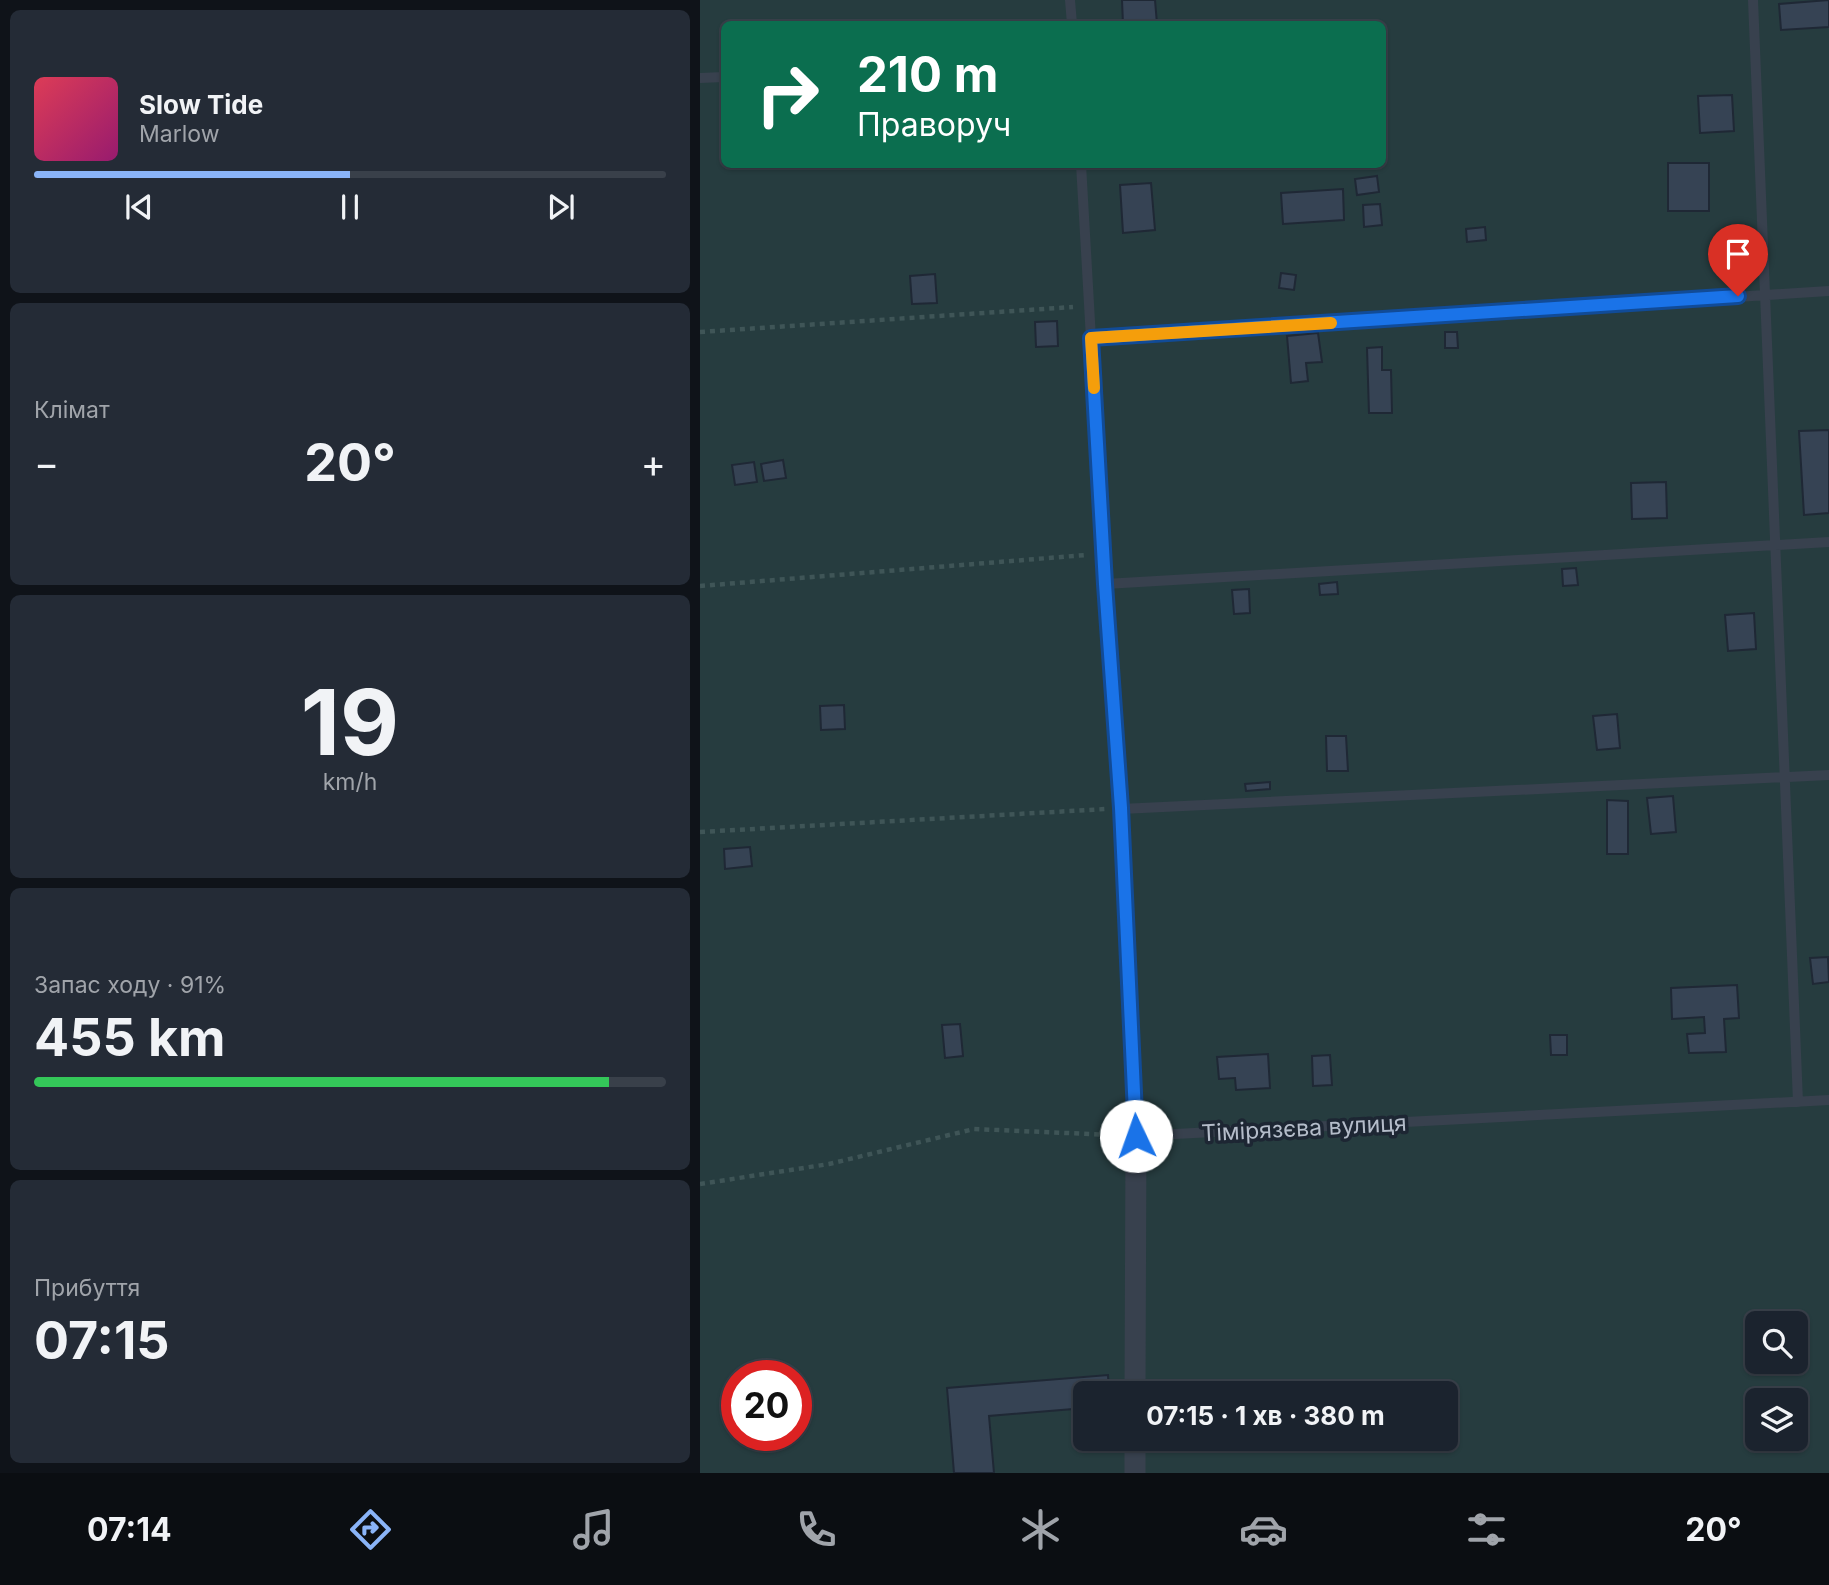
<!DOCTYPE html>
<html lang="uk">
<head>
<meta charset="utf-8">
<style>
	body { margin:0; font-family:Inter,sans-serif; background:#242b36; color:#f1f3f6; height:100vh; display:flex; flex-direction:column; font-size:26px; white-space:nowrap }
	* { box-sizing:border-box; margin:0 }
	p { font-size:23px; color:#a0a4aa }
	.icon { flex:none; width:38px; height:38px; fill:none; stroke:currentColor; stroke-width:2; stroke-linecap:round; stroke-linejoin:round }
	.map { position:relative; flex:1; overflow:hidden }
	.drawer { display:flex; flex-direction:column; gap:10px; padding:10px; background:#0f1319; width:700px }
	.drawer>* { flex:none }
	.top-card { position:absolute; left:21px; top:21px; width:665px; height:147px; border-radius:10px; box-shadow:0 2px 5px #0004,0 0 0 2px #39404a; background:#0b6e4f; color:#fff; overflow:hidden }
	.controls { position:absolute; left:1045px; top:1311px; display:grid; gap:14px }
	.controls a { display:grid; place-items:center; width:63px; height:63px; border-radius:10px; background:#1b232e; box-shadow:0 2px 5px #0004,0 0 0 2px #39404a; font-size:35px }
	.speed { position:absolute; left:21px; top:1360px; display:flex; gap:14px; font-size:35px; font-weight:700; text-align:center }
	.speed>* { display:grid; place-content:center; width:91px; height:91px; border-radius:50%; background:#1b232e; box-shadow:0 2px 5px #0004,0 0 0 2px #39404a; line-height:1 }
	.speed .limit { border:10px solid #d22; background:#fff; color:#111 }
	.pin { position:absolute; display:grid; place-items:center; width:60px; height:60px; color:#fff; margin:-72px -30px; border-radius:50% 50% 50% 0; rotate:-45deg; box-shadow:0 0 7px #0007 }
	.pin .icon { rotate:45deg }
	.me { position:absolute; width:77px; margin:-38px; rotate:357deg; stroke-linejoin:round; filter:drop-shadow(0 0 5px #0008) }
	.turn { display:flex; align-items:center; gap:24px; height:147px; padding:0 21px; font-size:32px }
	.turn .icon { width:91px; height:91px; stroke-width:2.5 }
	.turn b { display:block; font-size:49px; line-height:60px }
	.big { font-size:52px; font-weight:700; line-height:1.1 }
	.drawer .tile { flex:1; display:flex; flex-direction:column; justify-content:center; gap:10px; min-width:0; padding:0 24px; border-radius:10px; background:#242b36 }
	.drawer .dial { align-items:center; gap:0 }
	.dial b { font-size:91px; line-height:1 }
	.song { display:flex; align-items:center; gap:21px }
	.cover { width:84px; height:84px; border-radius:10px; background:linear-gradient(135deg,hsl(350 70% 55%),hsl(320 70% 35%)) }
	.played { height:7px; border-radius:4px; background:linear-gradient(90deg,#8ab4f8 50%,#39404a 50%) }
	.keys { display:flex; justify-content:space-around; direction:ltr }
	.heat { display:flex; justify-content:space-between; align-items:center; font-size:38px; direction:ltr }
	.charge { height:10px; border-radius:5px; background:linear-gradient(90deg,#34c759 91%,#39404a 0) }
	.trip { position:absolute; left:373px; top:1381px; width:385px; height:70px; border-radius:10px; background:#1b232e; box-shadow:0 2px 5px #0004,0 0 0 2px #39404a; font-weight:700; line-height:70px; text-align:center }
	.menu { display:flex; height:112px; justify-content:space-around; align-items:center; background:#0b0e12; color:#a0a4aa }
	.menu .icon { width:49px; height:49px }
	.menu .current { color:#8ab4f8 }
	.menu b { font-size:32px; color:#f1f3f6 }
	main { display:flex; flex:1; min-height:0 }
	.map>svg:first-child { display:block }
	.green { fill:#263c3f; fill-rule:evenodd }
	.building { fill:#364354; stroke:#1f2835; stroke-width:2 }
	.lines { fill:none; stroke-linecap:round; stroke-linejoin:round }
	.path { stroke:#3f5557; stroke-width:4.5; stroke-dasharray:5 5; stroke-linecap:butt }
	.service { stroke:#38414e; stroke-width:10 }
	.minor { stroke:#38414e; stroke-width:21 }
	.route-casing { stroke:#114b97; stroke-width:18 }
	.route { stroke:#1a73e8; stroke-width:12 }
	.slow { stroke:#f59e0b; stroke-width:12 }
	.labels { text-anchor:middle; stroke-width:7; stroke-linejoin:round; paint-order:stroke }
	.street-label { font-size:23px; fill:#b4bcc9; stroke:#1d2633 }
</style>
</head>
<body>
<main>
<section class="drawer">
<div class="tile">
<div class="song"><i class="cover"></i><div><b>Slow Tide</b><p>Marlow</p></div></div>
<div class="played"></div>
<div class="keys"><svg class="icon" aria-label="previous" viewBox="0 0 24 24"><path d="M18 5L8 12l10 7zM5 5v14"/></svg><svg class="icon" aria-label="pause" viewBox="0 0 24 24"><path d="M8 5v14M16 5v14"/></svg><svg class="icon" aria-label="next" viewBox="0 0 24 24"><path d="M6 5l10 7-10 7zM19 5v14"/></svg></div>
</div>
<div class="tile"><p>Клімат</p>
<div class="heat"><a>−</a><b class="big">20°</b><a>+</a></div>
</div>
<div class="tile dial"><b>19</b><p>km/h</p></div>
<div class="tile"><p>Запас ходу · 91%</p><b class="big">455 km</b><div class="charge"></div></div>
<div class="tile"><p>Прибуття</p><b class="big">07:15</b></div>
</section>
<div class="map">
<svg width="1129" height="1473" viewBox="0 0 1129 1473">
	<rect width="100%" height="100%" fill="#242f3e"/>
	<path class="green" d="M0,0H1129V1473H0ZM24,24H682V164H24ZM1057,1323H1096V1362H1057ZM37,1376H96V1435H37ZM385,1393H746V1438H385ZM1057,1400H1096V1438H1057Z"/>
	<path class="building" d="M422,0H455L457,24H423Z
		M1129,0V27L1081,30L1079,4Z
		M1032,95L1034,131L1000,133L998,96Z
		M968,163H1009V211H968Z
		M677,176L679,192L657,195L655,179Z
		M451,183L455,230L423,233L420,185Z
		M643,189L644,220L583,224L581,193Z
		M680,204L682,225L664,227L663,205Z
		M785,227L786,240L767,242L766,229Z
		M581,273L596,275L594,290L579,288Z
		M235,274L237,303L212,304L210,276Z
		M357,321L358,346L336,347L335,322Z
		M745,332H757L758,348H745Z
		M618,333L622,362L606,363L608,381L591,383L587,336Z
		M682,347V370H691L692,413H669L667,348Z
		M1129,430V513L1104,515L1099,431Z
		M83,460L86,478L64,481L61,464Z
		M54,462L57,482L35,485L32,465Z
		M966,482L967,518L932,519L931,483Z
		M876,568L878,585L863,586L862,569Z
		M637,582L638,594L620,595L619,584Z
		M549,589L550,613L534,614L532,590Z
		M1054,613L1056,649L1028,651L1025,615Z
		M144,705L145,729L121,730L120,706Z
		M917,714L920,748L897,750L893,716Z
		M626,736H646L648,771H627Z
		M570,782V789L546,791L545,784Z
		M973,796L976,832L951,834L947,798Z
		M907,800L928,801V854H907Z
		M50,847L52,866L25,869L24,849Z
		M1128,957L1129,982L1113,984L1110,958Z
		M1037,985L1039,1018L1024,1019L1026,1052L989,1053L987,1034L1005,1033L1004,1017L972,1019L971,988Z
		M260,1024L263,1056L245,1058L242,1025Z
		M850,1035H867V1055H851Z
		M568,1054L570,1088L536,1090L535,1078L519,1079L517,1057Z
		M630,1055L632,1085L613,1086L612,1056Z
		M408,1375L409,1393H385V1408L289,1416L294,1473H254L247,1388Z"/>
	<g class="lines">
		<path class="path" d="M0,332L373,307
			M0,586L386,555
			M0,832L406,809
			M0,1184L129,1164L274,1129L413,1135"/>
		<path class="service" d="M370,0L372,24
			M1053,0L1098,1102
			M0,78L24,77
			M381,164L405,584L421,809L436,1136L1129,1100
			M391,338L1129,291
			M405,584L1129,542
			M421,809L1129,775"/>
		<path class="minor" d="M435,1393L436,1136
			M435,1473V1438"/>
	</g>
	<g class="lines">
		<defs>
			<path id="route" d="M436,1136L421,808L405,584L391,338L1038,296"/>
		</defs>
		<use href="#route" class="route-casing"/>
		<use href="#route" class="route"/>
		<path class="slow" d="M394,388L391,338L631,323"/>
	</g>
	<g class="labels">
		<g class="street-label">
			<text transform="translate(604 1128) rotate(-3)" y="8">Тімірязєва вулиця</text>
		</g>
	</g>
</svg>
<div class="controls">
<a><svg class="icon" aria-label="search" viewBox="0 0 24 24"><circle cx="10" cy="10" r="6"/><path d="M15 15l6 6"/></svg></a>
<a><svg class="icon" aria-label="layers" viewBox="0 0 24 24"><path d="M12 4l9 5-9 5-9-5zM3 14l9 5 9-5"/></svg></a>
</div>
<div class="speed"><div class="limit">20</div></div>
<div class="pin" style="left:1038px;top:296px;background:#d93025"><svg class="icon" aria-label="arrive" viewBox="0 0 24 24"><path d="M6 21V4h12l-3 4 3 4H6"/></svg></div>
<svg class="me" style="left:436px;top:1136px" viewBox="-20 -20 40 40"><circle r="19" fill="#fff"/><path d="M0-13L10 11 0 6-10 11z" fill="#1a73e8"/></svg>
<div class="trip">07:15 · 1 хв · 380 m</div>
<div class="top-card">
<div class="turn"><svg class="icon" aria-label="right" viewBox="0 0 24 24"><path d="M7 20v-9h11M14 6l5 5-5 5"/></svg><div><b>210 m</b>Праворуч</div></div>
</div>
</div>
</main>
<nav class="menu">
<b>07:14</b>
<svg class="icon current" aria-label="directions" viewBox="0 0 24 24"><path d="M12 3l9 9-9 9-9-9zM9 14v-3h6M13 9l2 2-2 2"/></svg>
<svg class="icon" aria-label="music" viewBox="0 0 24 24"><path d="M9 18V5l10-2v13"/><circle cx="6" cy="18" r="3"/><circle cx="16" cy="16" r="3"/></svg>
<svg class="icon" aria-label="phone" viewBox="0 0 24 24"><path d="M5 4h4l2 5-3 2q2 4 5 5l2-3 5 2v4C11 20 4 13 5 4z"/></svg>
<svg class="icon" aria-label="climate" viewBox="0 0 24 24"><path d="M12 3v18M4 7l16 10M4 17L20 7"/></svg>
<svg class="icon" aria-label="car" viewBox="0 0 24 24"><path d="M5 17H2v-5l4-1 3-4h7l3 4 3 1v5h-3M9 17h6M6 11h13"/><circle cx="7" cy="17" r="2"/><circle cx="17" cy="17" r="2"/></svg>
<svg class="icon" aria-label="filters" viewBox="0 0 24 24"><path d="M4 7h16M4 17h16"/><circle cx="9" cy="7" r="2"/><circle cx="15" cy="17" r="2"/></svg>
<b>20°</b>
</nav>
</body>
</html>
